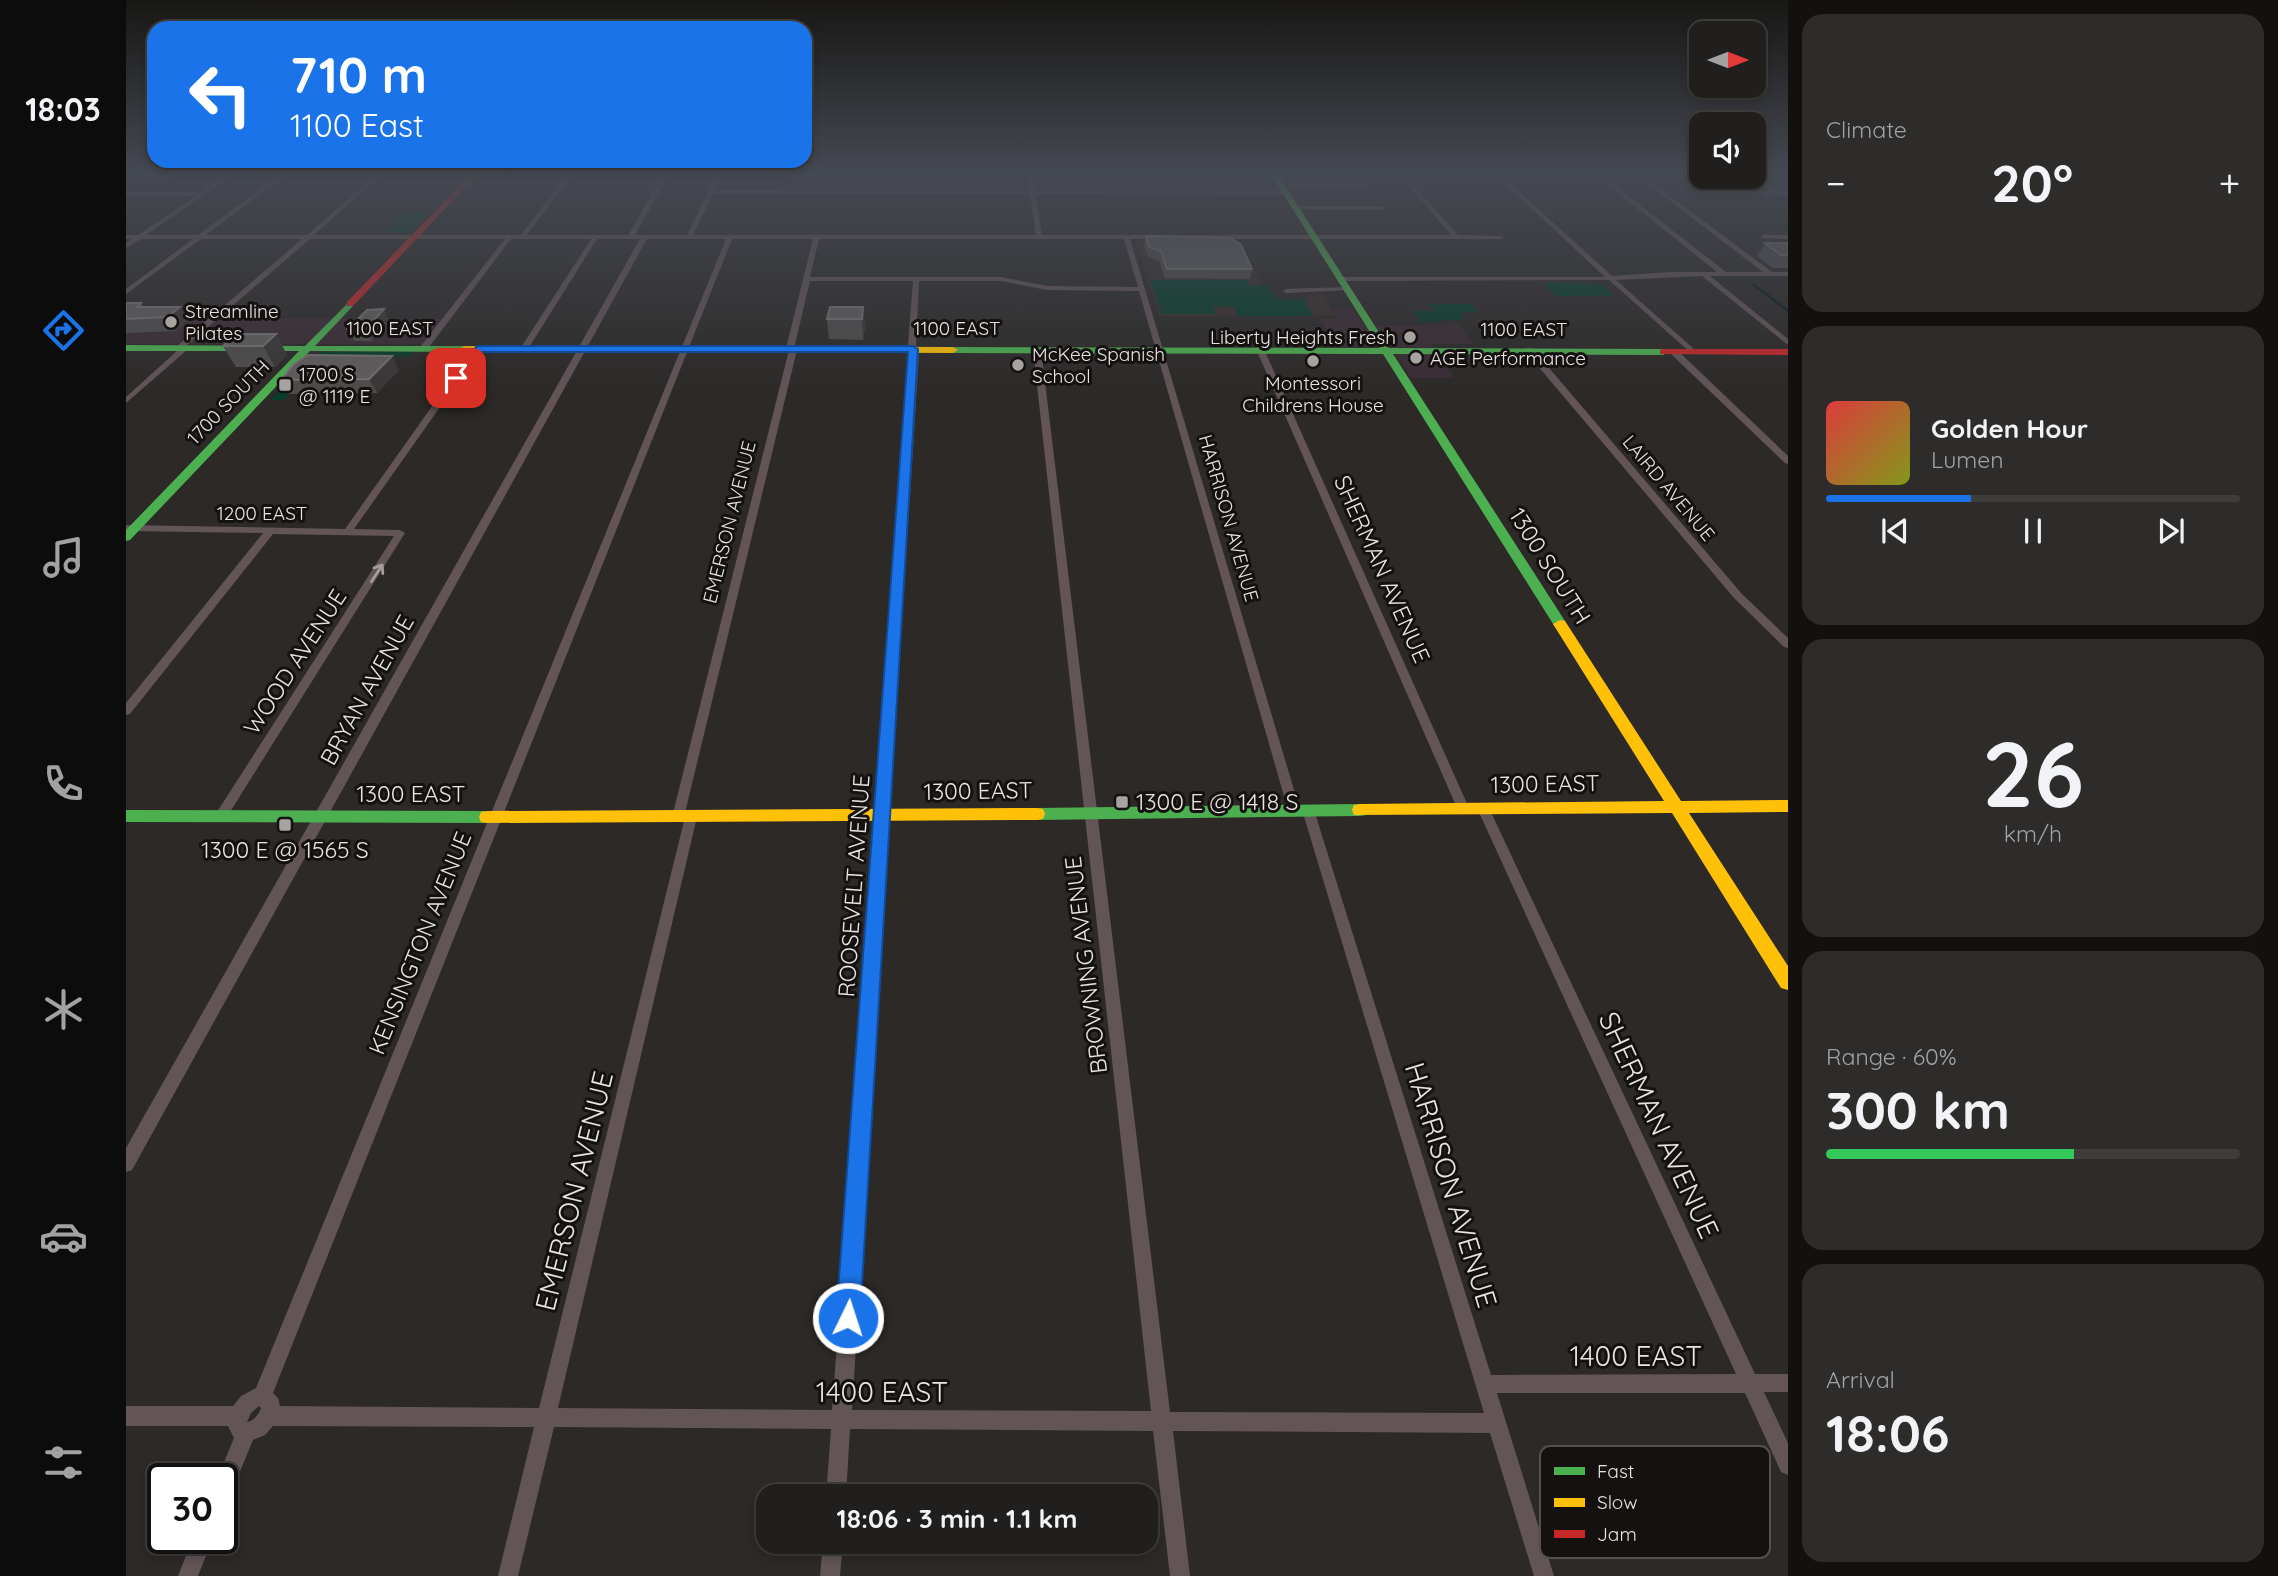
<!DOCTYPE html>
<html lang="en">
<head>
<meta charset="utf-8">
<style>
	body { margin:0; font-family:Quicksand,sans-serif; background:#2d2c2a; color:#f1f3f6; height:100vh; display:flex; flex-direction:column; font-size:26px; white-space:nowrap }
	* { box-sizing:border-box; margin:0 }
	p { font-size:23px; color:#a2a2a4 }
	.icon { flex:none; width:38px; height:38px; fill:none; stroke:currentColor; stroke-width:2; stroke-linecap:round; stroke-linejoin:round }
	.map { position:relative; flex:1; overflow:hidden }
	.panel { display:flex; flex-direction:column; gap:14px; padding:14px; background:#121110; width:490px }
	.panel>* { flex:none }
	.hud { position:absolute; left:21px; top:21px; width:665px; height:147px; border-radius:21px; box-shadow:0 4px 10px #0003,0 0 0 2px #3e3d3b; background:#1a73e8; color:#fff; overflow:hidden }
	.needle { width:46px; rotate:90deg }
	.tools { position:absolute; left:1563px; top:21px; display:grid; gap:14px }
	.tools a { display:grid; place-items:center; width:77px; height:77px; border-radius:14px; background:#211f1d; box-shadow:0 4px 10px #0003,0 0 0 2px #3e3d3b; font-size:35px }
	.speed { position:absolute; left:21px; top:1463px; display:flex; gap:14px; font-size:35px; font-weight:700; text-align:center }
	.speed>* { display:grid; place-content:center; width:91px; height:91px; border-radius:50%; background:#211f1d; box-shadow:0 4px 10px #0003,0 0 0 2px #3e3d3b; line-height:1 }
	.speed .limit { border:4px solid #111; border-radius:10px; background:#fff; color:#111 }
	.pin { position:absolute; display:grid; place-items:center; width:60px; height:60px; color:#fff; margin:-30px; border-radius:14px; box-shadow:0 4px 10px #0006 }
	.me { position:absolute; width:77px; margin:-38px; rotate:4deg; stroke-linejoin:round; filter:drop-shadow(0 0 5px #0008) }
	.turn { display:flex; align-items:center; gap:24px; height:147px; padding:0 28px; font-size:32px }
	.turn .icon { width:91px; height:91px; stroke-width:2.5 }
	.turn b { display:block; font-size:49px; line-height:60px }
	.big { font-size:52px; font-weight:700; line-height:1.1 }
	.panel .card { flex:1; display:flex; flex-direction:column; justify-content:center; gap:10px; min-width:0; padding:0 24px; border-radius:21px; background:#2d2c2a }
	.panel .dial { align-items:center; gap:0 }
	.dial b { font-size:91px; line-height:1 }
	.song { display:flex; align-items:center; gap:21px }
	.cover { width:84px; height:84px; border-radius:10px; background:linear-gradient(135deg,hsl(0 70% 55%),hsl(70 70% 35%)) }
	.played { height:7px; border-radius:4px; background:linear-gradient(90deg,#1a73e8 35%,#3e3d3b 35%) }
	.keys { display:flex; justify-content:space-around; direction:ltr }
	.heat { display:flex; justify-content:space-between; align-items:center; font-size:38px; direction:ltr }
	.charge { height:10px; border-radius:5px; background:linear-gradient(90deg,#34c759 60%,#3e3d3b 0) }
	.trip { position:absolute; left:630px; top:1484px; width:402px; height:70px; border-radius:21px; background:#211f1d; box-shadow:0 4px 10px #0003,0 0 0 2px #3e3d3b; font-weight:700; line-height:70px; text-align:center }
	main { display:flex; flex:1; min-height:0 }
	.tabs { display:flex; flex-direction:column; width:126px; justify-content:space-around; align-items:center; background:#0d0c0c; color:#a2a2a4 }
	.tabs .icon { width:49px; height:49px }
	.tabs .on { color:#1a73e8 }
	.tabs b { font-size:32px; color:#f1f3f6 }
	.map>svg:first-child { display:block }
	.commercial { fill:#3a2b33 }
	.built { fill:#382d29 }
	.green { fill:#063d2b }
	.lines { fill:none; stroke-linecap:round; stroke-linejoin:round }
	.stream { stroke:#081c22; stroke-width:2.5 }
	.street { fill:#625457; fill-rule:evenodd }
	.fast { fill:#4caf50; fill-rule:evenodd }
	.slow { fill:#ffc107; fill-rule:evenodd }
	.jam { fill:#c62828; fill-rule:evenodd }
	.wall { fill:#4f4c4b }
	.shaded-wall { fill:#3a3736 }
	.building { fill:#605d5c; stroke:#757271; stroke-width:2 }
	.oneway { stroke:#a49c9c }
	.route { fill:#1a73e8; stroke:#114b97; stroke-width:2 }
	.poi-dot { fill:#a6a3a1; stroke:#141110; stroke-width:2.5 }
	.labels { text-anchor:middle; stroke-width:6; stroke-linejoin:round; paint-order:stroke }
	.far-poi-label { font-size:19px; fill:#e7e4e2; stroke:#141110; text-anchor:start }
	.far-street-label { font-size:19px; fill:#e7e4e2; stroke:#141110 }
	.street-label { font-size:23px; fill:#e7e4e2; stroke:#141110 }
	.poi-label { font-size:23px; fill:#e7e4e2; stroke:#141110; text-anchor:start }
	.near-street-label { font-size:28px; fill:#e7e4e2; stroke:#141110 }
	.key { fill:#141110; stroke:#53504f; stroke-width:2 }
	.key-label { font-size:19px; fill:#e7e4e2 }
</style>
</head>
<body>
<main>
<nav class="tabs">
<b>18:03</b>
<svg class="icon on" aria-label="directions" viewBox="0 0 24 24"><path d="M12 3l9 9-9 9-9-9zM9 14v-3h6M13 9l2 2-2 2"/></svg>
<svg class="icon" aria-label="music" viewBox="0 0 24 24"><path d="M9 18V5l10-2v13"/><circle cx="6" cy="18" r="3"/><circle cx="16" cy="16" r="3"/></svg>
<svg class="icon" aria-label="phone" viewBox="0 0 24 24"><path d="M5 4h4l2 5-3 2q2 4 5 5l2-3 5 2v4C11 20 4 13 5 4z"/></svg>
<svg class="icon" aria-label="climate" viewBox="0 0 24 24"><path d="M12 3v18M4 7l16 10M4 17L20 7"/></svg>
<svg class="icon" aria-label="car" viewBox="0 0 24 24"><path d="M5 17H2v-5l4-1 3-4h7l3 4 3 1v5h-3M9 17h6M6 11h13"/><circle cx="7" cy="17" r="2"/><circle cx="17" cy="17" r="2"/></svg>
<svg class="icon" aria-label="filters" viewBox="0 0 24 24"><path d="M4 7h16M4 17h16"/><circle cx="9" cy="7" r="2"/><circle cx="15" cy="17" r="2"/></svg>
</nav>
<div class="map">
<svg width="1662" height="1576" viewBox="0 0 1662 1576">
	<rect width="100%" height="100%" fill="#2c2927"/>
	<path class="commercial" d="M1206,309H1227L1238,326L1333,324L1347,344H1305L1329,378H1285L1264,346H1209L1194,319H1211Z
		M0,310L31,318L316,319L297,344H0Z"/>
	<path class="built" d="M1010,240L1113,241L1136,285L1147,295L1166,301L1183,295H1197L1209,316H1033Z"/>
	<path class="green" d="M279,212H303L284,232H260Z
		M1024,280H1121L1124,285L1141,286C1148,301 1163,302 1178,298L1186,316H1112L1108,307L1087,306L1090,314H1036Z
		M1418,283L1475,284L1489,296H1430Z
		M1303,304H1345L1351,312H1335L1339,319L1295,322L1287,311H1308Z
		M196,352H287L284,356H198L157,400H144L188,356Z"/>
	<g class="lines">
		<path class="stream" d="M1627,284L1662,311"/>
		<path class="street" d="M103,173H109L20,235H72L156,173H162L80,235H181L252,173H258L188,235H395L442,173H447L401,235H502L538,173H544L509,235H561L591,173H597L589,190L903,191L900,173H906L909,191H1160L1163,193L1160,195L909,194L916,235H1325L1272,173H1277L1332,235L1377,236L1375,239H1004L1174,810L1172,814H1164L1162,810L1013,291L921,290L875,281H793L790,344L793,354L726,1410L1025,1411L907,349L911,347L915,349L1044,1412L1358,1413L1176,810L1178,806H1186L1188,810L1365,1375L1610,1374L1351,808L1353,805H1361L1363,808L1629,1374H1662V1392H1638L1662,1443V1475L1655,1472L1619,1393H1371L1428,1576H1408L1364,1433L1047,1431L1064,1576H1044L1027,1431L724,1429L720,1496H700L705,1429L428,1427L392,1576H372L408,1427L147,1426L139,1435L127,1440L103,1498L96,1501V1479H91L108,1438L102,1426H0V1406H107L115,1396L130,1388L600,239H521L6,1170L0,1172V1148L514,239H471L402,349L398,351L394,349L465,239H385L300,351H297L293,349L294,347L379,239H184L60,346L61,350L0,403V397L52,350L51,346L176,239H75L0,294V289L67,239H15L0,248V243L6,239H0V235H12L70,196H0V192H75ZM587,194H904L910,235H567ZM606,239H687L661,344L662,354L546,817L548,821H556L558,817L670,354L669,344L684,281H787L782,344L785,354L706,1410L432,1408L571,817L569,813H561L559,817L413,1408L154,1406L152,1398L147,1393ZM693,239H998L1012,287L921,286L875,277H684ZM133,1406L135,1408C133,1414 128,1421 121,1422L125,1413Z
			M1367,173H1373L1486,276L1544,272H1591L1467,173H1473L1600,272H1637L1507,173H1513L1646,272H1662V276H1584L1662,339V345L1576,276L1490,280L1568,349V353H1565L1483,280L1215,281L1212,279L1215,277H1479Z
			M1628,175L1654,191H1662V195H1571L1568,193L1571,191H1646L1625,178Z
			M1154,183H1237L1240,185L1237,187L1152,186Z
			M1169,206H1256L1259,208L1256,210L1167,209Z
			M1637,235H1662V239L1635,238Z
			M1221,287L1223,288V290L1160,293L1157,291L1160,289Z
			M348,347L355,349L228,529L274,530L279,533L99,820H91L89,816L91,812L268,536L147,534L4,714L0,715V703L137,533L0,531V525L219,529Z
			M1131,347L1138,349L1343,808L1341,811H1333L1331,808L1130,349Z
			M1400,348H1406L1616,594L1662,638V648L1658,647L1608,598L1400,352Z
			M1544,349H1550L1662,456V464L1659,463L1544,353Z
			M67,1538H87L72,1576H52Z
			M697,1542H717L714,1576H694Z"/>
		<path class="fast" d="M1144,173H1151L1263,348L1537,349L1542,352L1537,355L1267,354L1439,621V627H1429L1257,354L827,353L822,350L827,347L1254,348Z
			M224,301L227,302V306L189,346H338L343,349L338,352L184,351L4,540L0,541V530L173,351H0V345L179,346Z
			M1234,804L1240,805L1242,810L1240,815L1234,816L911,820L905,819L903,814L905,809L911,808Z
			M0,810L361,811L367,812L369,817L367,822L361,823L0,822Z"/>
		<path class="slow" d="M338,346L827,347L832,350L827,353L335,351L333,349Z
			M1434,620L1439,621L1555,801L1662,800V812L1563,813L1662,966V990L1655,988L1546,813L1228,815L1226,810L1228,805L1234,804L1538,801L1427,624Z
			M911,808L917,809L919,814L917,819L911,820L361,823L355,822L353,817L355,812L361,811Z"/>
		<path class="jam" d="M346,173H353L227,306H221V302Z
			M1537,349H1662V355L1534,354V350Z"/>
	</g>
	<path class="wall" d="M1020,236L1126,269L1124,279L1039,278L1033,261L1022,257L1018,246Z
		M1639,243H1662V268H1647L1631,256Z
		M0,303H15L17,307L62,320L49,331L0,333Z
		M737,307L739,327L737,340L703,339L701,319Z
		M258,309L263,321L246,341H228L222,329Z
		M150,334L161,355L149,367H110L97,346Z
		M273,370L251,393L163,394L155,380Z"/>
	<path class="shaded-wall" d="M54,307L62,320L49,331L41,317Z
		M737,307L739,327L737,340L736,319Z
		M258,309L263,321L246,341L240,329Z
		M150,334L161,355L149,367L137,346Z
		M266,356L273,370L251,393L243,379Z"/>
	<path class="building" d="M1020,236L1104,238L1115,245L1126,269H1041L1035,251L1023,247Z
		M1639,243H1662V255H1655Z
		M0,303H15L11,307H54L41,317L0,319Z
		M704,307H737L736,319H701Z
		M258,309L240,329H222L241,310Z
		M110,334H150L137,346H97Z
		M182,355L266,356L243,379L155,380L168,364Z"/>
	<defs><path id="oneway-shaft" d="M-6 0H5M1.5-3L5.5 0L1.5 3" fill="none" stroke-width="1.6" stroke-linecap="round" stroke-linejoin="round" transform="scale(1.75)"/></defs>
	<use class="oneway" href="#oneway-shaft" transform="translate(251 573) rotate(-57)"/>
	<linearGradient id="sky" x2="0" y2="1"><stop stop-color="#181715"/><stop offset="0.44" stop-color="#454952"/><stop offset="1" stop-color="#454952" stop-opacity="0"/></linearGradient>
	<rect width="1662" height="394" fill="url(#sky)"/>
	<path class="route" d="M787,346L792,349L734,1318L731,1327L722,1330L714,1327L710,1318L782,352H354L334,380L325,378L351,346Z"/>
	<g class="poi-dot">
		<circle cx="45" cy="322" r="7"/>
		<circle cx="1284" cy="337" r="7"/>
		<circle cx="1290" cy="358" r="7"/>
		<circle cx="1187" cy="361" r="7"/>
		<circle cx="892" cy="365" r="7"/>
		<rect x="152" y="378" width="14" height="14" rx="3.5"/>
		<rect x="989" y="795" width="14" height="14" rx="3.5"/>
		<rect x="152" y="818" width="14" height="14" rx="3.5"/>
	</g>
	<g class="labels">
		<g class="far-poi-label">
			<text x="59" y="318">Streamline<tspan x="59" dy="22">Pilates</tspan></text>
			<text x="1270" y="344" text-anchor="end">Liberty Heights Fresh</text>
			<text x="906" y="361">McKee Spanish<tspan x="906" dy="22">School</tspan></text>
			<text x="1304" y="365">AGE Performance</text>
			<text x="173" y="381">1700 S<tspan x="173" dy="22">@ 1119 E</tspan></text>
			<text x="1187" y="390" text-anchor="middle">Montessori<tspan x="1187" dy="22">Childrens House</tspan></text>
		</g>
		<g class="far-street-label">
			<text x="264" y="335">1100 EAST</text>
			<text x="831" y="335">1100 EAST</text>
			<text x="1398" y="336">1100 EAST</text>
			<text transform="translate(102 402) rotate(-46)" y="7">1700 SOUTH</text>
			<text transform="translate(1543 488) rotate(50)" y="7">LAIRD AVENUE</text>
			<text x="136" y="520">1200 EAST</text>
			<text transform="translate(1103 518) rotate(74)" y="7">HARRISON AVENUE</text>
			<text transform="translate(603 522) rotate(-76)" y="7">EMERSON AVENUE</text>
		</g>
		<g class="street-label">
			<text transform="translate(1424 566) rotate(58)" y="8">1300 SOUTH</text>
			<text transform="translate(1256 569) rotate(66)" y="8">SHERMAN AVENUE</text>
			<text transform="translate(169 662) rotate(-57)" y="8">WOOD AVENUE</text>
			<text transform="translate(241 690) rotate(-61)" y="8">BRYAN AVENUE</text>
			<text transform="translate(1419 784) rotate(-1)" y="8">1300 EAST</text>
			<text transform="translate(852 791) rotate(-1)" y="8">1300 EAST</text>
			<text x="285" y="802">1300 EAST</text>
			<text transform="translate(728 886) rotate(-86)" y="8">ROOSEVELT AVENUE</text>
			<text transform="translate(294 943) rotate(-68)" y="8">KENSINGTON AVENUE</text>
			<text transform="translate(960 965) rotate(-97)" y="8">BROWNING AVENUE</text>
		</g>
		<g class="poi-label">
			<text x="1010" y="810">1300 E @ 1418 S</text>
			<text x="159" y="858" text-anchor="middle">1300 E @ 1565 S</text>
		</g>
		<g class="near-street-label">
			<text transform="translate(1533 1125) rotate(65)" y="10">SHERMAN AVENUE</text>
			<text transform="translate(1325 1185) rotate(73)" y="10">HARRISON AVENUE</text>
			<text transform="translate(448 1191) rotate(-76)" y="10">EMERSON AVENUE</text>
			<text x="1510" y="1366">1400 EAST</text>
			<text x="756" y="1402">1400 EAST</text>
		</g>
	</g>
	<rect x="1414" y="1446" width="230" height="112" rx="10" class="key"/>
	<rect x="1428" y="1467" width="31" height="8" fill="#4caf50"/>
	<rect x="1428" y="1498" width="31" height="9" fill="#ffc107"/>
	<rect x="1428" y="1530" width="31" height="8" fill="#c62828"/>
	<g class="key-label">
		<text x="1471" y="1478">Fast</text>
		<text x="1471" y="1509">Slow</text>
		<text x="1471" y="1541">Jam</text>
	</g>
</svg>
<div class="tools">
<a><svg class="needle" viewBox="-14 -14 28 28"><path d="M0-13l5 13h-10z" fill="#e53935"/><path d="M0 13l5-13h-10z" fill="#a2a2a4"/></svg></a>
<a><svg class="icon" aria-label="sound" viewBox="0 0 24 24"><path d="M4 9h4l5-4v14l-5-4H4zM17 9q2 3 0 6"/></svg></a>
</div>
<div class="speed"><div class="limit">30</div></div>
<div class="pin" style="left:330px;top:378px;background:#d93025"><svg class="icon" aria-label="arrive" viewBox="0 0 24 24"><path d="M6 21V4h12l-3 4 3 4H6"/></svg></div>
<svg class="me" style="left:722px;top:1318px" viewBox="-20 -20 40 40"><circle r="17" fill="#1a73e8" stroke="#fff" stroke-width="3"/><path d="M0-11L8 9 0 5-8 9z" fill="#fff"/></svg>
<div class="trip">18:06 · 3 min · 1.1 km</div>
<div class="hud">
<div class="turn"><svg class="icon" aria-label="left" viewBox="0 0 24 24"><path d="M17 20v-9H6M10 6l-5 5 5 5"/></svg><div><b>710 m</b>1100 East</div></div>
</div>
</div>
<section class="panel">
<div class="card"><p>Climate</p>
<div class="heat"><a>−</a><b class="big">20°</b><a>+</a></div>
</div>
<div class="card">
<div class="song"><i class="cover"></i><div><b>Golden Hour</b><p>Lumen</p></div></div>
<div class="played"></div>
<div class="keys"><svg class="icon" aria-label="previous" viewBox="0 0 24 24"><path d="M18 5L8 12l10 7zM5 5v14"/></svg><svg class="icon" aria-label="pause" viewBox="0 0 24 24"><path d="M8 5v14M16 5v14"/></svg><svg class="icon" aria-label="next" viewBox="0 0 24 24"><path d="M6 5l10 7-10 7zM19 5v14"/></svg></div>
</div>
<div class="card dial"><b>26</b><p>km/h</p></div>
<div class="card"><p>Range · 60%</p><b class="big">300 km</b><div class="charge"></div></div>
<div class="card"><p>Arrival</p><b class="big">18:06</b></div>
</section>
</main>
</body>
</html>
